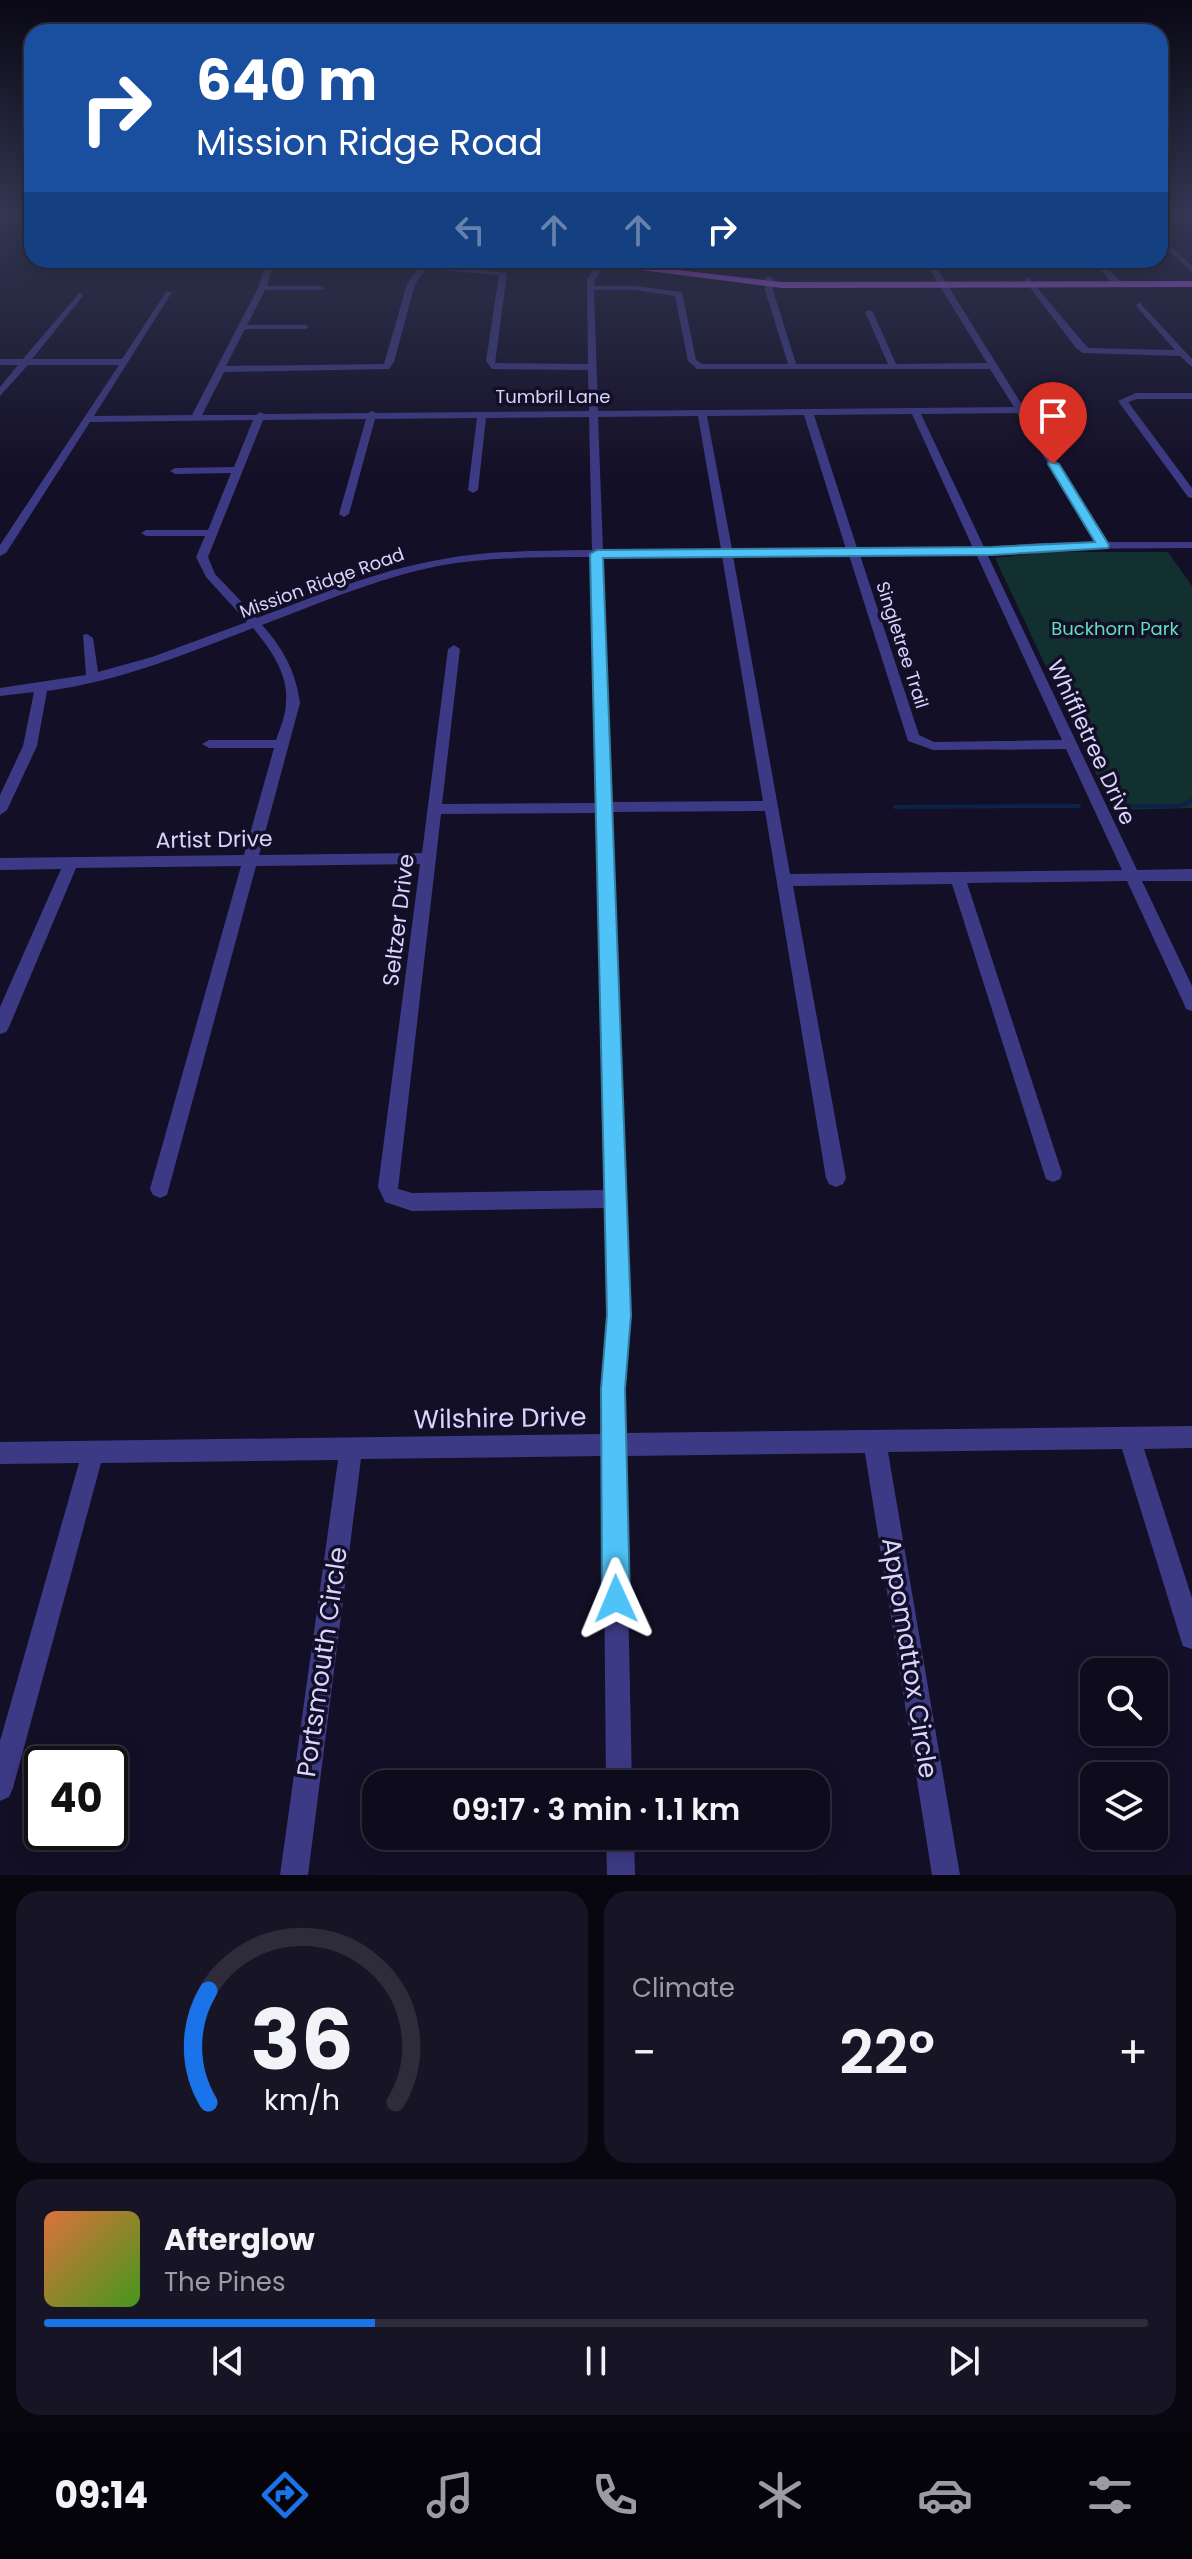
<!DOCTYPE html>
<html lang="en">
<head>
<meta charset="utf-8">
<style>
	body { margin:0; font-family:Poppins,sans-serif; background:#171425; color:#f1f3f6; height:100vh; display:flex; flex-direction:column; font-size:30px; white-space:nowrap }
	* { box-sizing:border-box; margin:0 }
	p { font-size:26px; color:#9b9ba3 }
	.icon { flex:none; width:44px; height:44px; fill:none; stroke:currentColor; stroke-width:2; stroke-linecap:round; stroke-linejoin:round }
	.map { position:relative; height:1875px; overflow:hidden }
	.panel { display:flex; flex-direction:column; gap:16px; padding:16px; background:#08060f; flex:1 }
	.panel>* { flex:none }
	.banner { position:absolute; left:24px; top:24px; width:1144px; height:244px; border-radius:24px; box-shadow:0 4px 20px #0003,0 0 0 2px #2e2b3b; background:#1a4fa0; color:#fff; overflow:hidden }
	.controls { position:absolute; left:1080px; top:1658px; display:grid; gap:16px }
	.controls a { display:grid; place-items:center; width:88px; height:88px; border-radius:16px; background:#0e0b1c; box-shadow:0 4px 20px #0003,0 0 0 2px #2e2b3b; font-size:40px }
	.speed { position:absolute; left:24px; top:1746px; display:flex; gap:16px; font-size:40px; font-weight:700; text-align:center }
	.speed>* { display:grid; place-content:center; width:104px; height:104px; border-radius:50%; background:#0e0b1c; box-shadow:0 4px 20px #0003,0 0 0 2px #2e2b3b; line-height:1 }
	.speed .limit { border:4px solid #111; border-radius:12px; background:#fff; color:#111 }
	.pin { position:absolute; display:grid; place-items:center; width:68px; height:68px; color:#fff; margin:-82px -34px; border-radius:50% 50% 50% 0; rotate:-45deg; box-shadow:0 0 8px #0007 }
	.pin .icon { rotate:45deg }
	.me { position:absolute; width:88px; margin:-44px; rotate:359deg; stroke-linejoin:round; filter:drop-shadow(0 0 6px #0008) }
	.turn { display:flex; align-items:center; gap:28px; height:168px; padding:0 40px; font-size:36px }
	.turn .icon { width:104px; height:104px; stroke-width:2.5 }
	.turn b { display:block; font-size:56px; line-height:68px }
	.lanes { display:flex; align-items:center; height:76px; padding:0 40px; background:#0003; justify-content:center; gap:40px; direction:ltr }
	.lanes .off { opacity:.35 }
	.big { font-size:60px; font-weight:600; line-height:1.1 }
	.panel .widget { flex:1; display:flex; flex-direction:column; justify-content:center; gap:12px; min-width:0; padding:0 28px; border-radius:24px; background:#171425 }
	.panel .dial { align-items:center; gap:0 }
	.dial svg { height:208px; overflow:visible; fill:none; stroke:#2e2b3b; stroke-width:7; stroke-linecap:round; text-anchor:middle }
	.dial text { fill:#f1f3f6; stroke:none }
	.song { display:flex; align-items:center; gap:24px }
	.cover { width:96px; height:96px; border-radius:12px; background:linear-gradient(135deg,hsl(20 70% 55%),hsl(100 70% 35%)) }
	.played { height:8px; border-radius:4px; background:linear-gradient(90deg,#1a73e8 30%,#2e2b3b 30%) }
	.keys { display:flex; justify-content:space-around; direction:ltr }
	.heat { display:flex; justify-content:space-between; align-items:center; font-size:44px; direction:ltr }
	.panel .tiles { flex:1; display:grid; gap:16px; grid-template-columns:1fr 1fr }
	.widget:last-child { grid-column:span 2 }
	.trip { position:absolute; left:362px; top:1770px; width:468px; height:80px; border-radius:24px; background:#0e0b1c; box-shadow:0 4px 20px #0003,0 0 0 2px #2e2b3b; font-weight:600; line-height:80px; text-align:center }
	.dock { display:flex; height:128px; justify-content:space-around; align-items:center; background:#06040b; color:#9b9ba3 }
	.dock .icon { width:56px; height:56px }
	.dock .current { color:#1a73e8 }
	.dock b { font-size:36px; color:#f1f3f6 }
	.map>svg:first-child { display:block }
	.green { fill:#12302f }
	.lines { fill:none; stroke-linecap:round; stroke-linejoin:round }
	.stream { stroke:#0c2248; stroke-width:4 }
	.minor { fill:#3d3a85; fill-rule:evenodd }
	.major { fill:#c25bff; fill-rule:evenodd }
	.route { fill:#4fc3f7; stroke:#337fa1; stroke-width:2 }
	.labels { text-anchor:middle; stroke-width:7; stroke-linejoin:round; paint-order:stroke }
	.far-street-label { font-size:18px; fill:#d9d4ff; stroke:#130f26 }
	.far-park-label { font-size:18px; fill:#5fe0c0; stroke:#130f26 }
	.street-label { font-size:22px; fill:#d9d4ff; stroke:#130f26 }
	.near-street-label { font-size:26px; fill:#d9d4ff; stroke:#130f26 }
</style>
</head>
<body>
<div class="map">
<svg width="1192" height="1875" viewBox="0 0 1192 1875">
	<rect width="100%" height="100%" fill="#130f26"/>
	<path class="green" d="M1046,552H1168L1192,586V808L1113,810L995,558Z"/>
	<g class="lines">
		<path class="stream" d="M1116,806H1180L1192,800
			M895,807L1079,806"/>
		<path class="minor" d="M1160,237L1192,266V272L1160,243Z
			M267,260H275L267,286H320L324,288L320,290H265L247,325H305L309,327L305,329H245L226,366L384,364L407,284L424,260H432L429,264L507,273L495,363L588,364L587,279L600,260H608L595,279L594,286H635L682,292L696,360L702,364H788L765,290V278L769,276L773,278V290L796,364H888L865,312L869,310L873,312L896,364L987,363L924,260H932L1107,542H1192V548L1041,549L987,554L1137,870L1192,869V881H1142L1192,986V1011L1186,1009L1184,1004L1127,881L967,883L1062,1173L1060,1179L1053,1182L1046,1179L1044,1173L952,884L793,886L846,1178L843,1184L836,1187L829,1184L826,1178L765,811L612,812L629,1315L624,1389L625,1433L1192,1426V1448L1144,1449L1192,1598V1649L1183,1646L1180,1637L1122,1449L888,1452L960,1875H932L865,1453L625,1456L632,1784H606L603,1456L361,1459L308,1875H280L338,1460L101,1463L13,1788L9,1797L0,1801V1741L79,1463L0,1464V1442L603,1434L602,1389L609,1315L606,1208L412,1211L385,1202L378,1187L420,864L256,866L167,1195L160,1198L153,1195L150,1189L241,866L76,868L9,1027L6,1032L0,1034V1007L61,869L0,870V858L244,855L274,748H209L202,744L209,740H276C280,728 286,715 286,702C289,675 270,648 253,628C186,654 117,682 47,691L37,746L7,810L0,815V795L23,746L34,692L0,696V688L86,675L83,635L87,634L93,638L98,672L152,657L247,622L206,577L196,557L205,536H146L141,533L146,530H208L231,473L175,474L170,471L175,468L234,467L253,420L90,422L6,553L0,556V545L119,365H28L0,396V387L18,365H0V359H23L80,292L83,296L32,359H122L166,292H172L94,416L192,415L258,288ZM426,269L499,275L486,361L492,369L588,370L589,411L376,413L372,411L368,413L264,414L260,412L256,415H202L224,372L389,369L394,362L415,284ZM594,290H635L675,296L688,361L697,369H990L1014,407L598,411ZM1017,413L1096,542L1041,543L984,547L921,414ZM912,414L973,548H857L814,415ZM804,415L846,549H732L707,416ZM698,416L721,549L603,550L598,417ZM589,417L592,550C541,551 489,550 438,560C376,571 316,596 257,618L215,574L208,557L263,420L366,419L339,514L344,517L349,514L375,419L477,418L468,490L473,493L478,490L486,418ZM976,554L1062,740L934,742L919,735L860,555ZM849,555L908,741L933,750L1066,749L1122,870L790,874L733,556ZM722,556L763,801L612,802L603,557ZM592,557L597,803L442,804L460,649L454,645L448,649L422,853L259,855L300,703C296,672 283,648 262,625C320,603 378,578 438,566C489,557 541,557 592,557ZM598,813L606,1190L412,1193L398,1189L441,814Z
			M836,260H844L845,262L841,264Z
			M1007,260H1015L1016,261L1012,263Z
			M1092,260H1100L1121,282V286H1115Z
			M1028,277L1088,348L1175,350L1136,306L1139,302L1192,359V367L1180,356L1083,353L1076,348L1025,281Z
			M1136,393H1192V399H1137L1128,402L1192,488V498L1188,497L1118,401Z
			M606,1836H634L635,1875H607Z"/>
		<path class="major" d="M563,260H592L782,282L1192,281V287L782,288Z"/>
	</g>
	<linearGradient id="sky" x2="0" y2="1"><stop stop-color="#0a0815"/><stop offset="0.45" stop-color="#333752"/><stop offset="1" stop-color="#333752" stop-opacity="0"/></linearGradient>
	<rect width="1192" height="476" fill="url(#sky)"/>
	<path class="route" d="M1049,462L1059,464L1109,545L1108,548L992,555L603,558L631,1315L625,1389L630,1599L626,1608L616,1612L606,1608L602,1599L601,1389L607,1315L590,554L597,550L992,547L1095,542L1048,464Z"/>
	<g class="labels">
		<g class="far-street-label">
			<text x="553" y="403">Tumbril Lane</text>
			<text transform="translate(322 583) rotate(-20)" y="6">Mission Ridge Road</text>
			<text transform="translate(902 645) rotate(72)" y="6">Singletree Trail</text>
		</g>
		<g class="far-park-label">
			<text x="1115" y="635">Buckhorn Park</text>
		</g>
		<g class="street-label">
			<text transform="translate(1092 742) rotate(65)" y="8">Whiffletree Drive</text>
			<text transform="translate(214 839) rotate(-1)" y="8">Artist Drive</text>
			<text transform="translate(398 920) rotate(-83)" y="8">Seltzer Drive</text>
		</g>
		<g class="near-street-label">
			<text transform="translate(500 1418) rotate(-1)" y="9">Wilshire Drive</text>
			<text transform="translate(910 1658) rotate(81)" y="9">Appomattox Circle</text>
			<text transform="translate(322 1662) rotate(-82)" y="9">Portsmouth Circle</text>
		</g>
	</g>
</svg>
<div class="controls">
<a><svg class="icon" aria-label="search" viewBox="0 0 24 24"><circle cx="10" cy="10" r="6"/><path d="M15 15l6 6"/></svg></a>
<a><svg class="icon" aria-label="layers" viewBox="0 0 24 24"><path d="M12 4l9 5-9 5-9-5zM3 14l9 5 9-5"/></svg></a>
</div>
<div class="speed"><div class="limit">40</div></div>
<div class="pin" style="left:1053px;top:464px;background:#d93025"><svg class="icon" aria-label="arrive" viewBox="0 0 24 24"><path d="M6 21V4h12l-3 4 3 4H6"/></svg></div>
<svg class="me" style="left:616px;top:1599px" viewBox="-20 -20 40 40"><path d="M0-17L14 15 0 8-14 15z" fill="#4fc3f7" stroke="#fff" stroke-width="4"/></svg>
<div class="trip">09:17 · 3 min · 1.1 km</div>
<div class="banner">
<div class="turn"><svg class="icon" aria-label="right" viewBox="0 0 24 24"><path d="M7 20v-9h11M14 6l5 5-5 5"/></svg><div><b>640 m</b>Mission Ridge Road</div></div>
<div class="lanes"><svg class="icon off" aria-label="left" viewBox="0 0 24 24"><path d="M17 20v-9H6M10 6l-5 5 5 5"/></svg><svg class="icon off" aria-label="ahead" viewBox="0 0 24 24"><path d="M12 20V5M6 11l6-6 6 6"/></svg><svg class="icon off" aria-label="ahead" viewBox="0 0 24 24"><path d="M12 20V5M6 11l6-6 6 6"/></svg><svg class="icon" aria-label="right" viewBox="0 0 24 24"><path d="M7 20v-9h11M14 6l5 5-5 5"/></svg></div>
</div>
</div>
<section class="panel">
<div class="tiles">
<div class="widget dial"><svg viewBox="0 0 100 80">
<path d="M14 69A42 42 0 1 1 86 69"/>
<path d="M14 69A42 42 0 0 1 14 26" stroke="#1a73e8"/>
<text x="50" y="56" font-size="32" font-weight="700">36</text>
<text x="50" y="72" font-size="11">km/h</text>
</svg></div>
<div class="widget"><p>Climate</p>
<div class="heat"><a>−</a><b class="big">22°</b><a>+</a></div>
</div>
<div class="widget">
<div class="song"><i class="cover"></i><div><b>Afterglow</b><p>The Pines</p></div></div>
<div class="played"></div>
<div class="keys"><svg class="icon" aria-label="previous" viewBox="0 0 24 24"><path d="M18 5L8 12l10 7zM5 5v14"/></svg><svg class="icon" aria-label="pause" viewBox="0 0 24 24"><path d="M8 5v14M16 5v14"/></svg><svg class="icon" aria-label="next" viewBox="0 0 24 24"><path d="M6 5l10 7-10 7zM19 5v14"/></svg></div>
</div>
</div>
</section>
<nav class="dock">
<b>09:14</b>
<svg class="icon current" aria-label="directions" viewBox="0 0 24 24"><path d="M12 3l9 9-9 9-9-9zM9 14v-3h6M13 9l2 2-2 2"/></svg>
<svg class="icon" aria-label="music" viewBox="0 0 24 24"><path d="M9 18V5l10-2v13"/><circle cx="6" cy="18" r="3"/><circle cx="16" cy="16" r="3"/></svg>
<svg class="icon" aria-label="phone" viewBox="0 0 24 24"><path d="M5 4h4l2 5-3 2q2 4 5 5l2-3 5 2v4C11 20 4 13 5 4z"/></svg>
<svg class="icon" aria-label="climate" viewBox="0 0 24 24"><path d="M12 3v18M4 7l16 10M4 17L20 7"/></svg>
<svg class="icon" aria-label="car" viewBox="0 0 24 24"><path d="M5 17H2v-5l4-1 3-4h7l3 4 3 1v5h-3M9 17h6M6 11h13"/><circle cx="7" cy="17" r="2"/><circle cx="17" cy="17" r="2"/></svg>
<svg class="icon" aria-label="filters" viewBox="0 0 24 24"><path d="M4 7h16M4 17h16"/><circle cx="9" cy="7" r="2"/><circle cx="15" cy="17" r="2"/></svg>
</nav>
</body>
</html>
